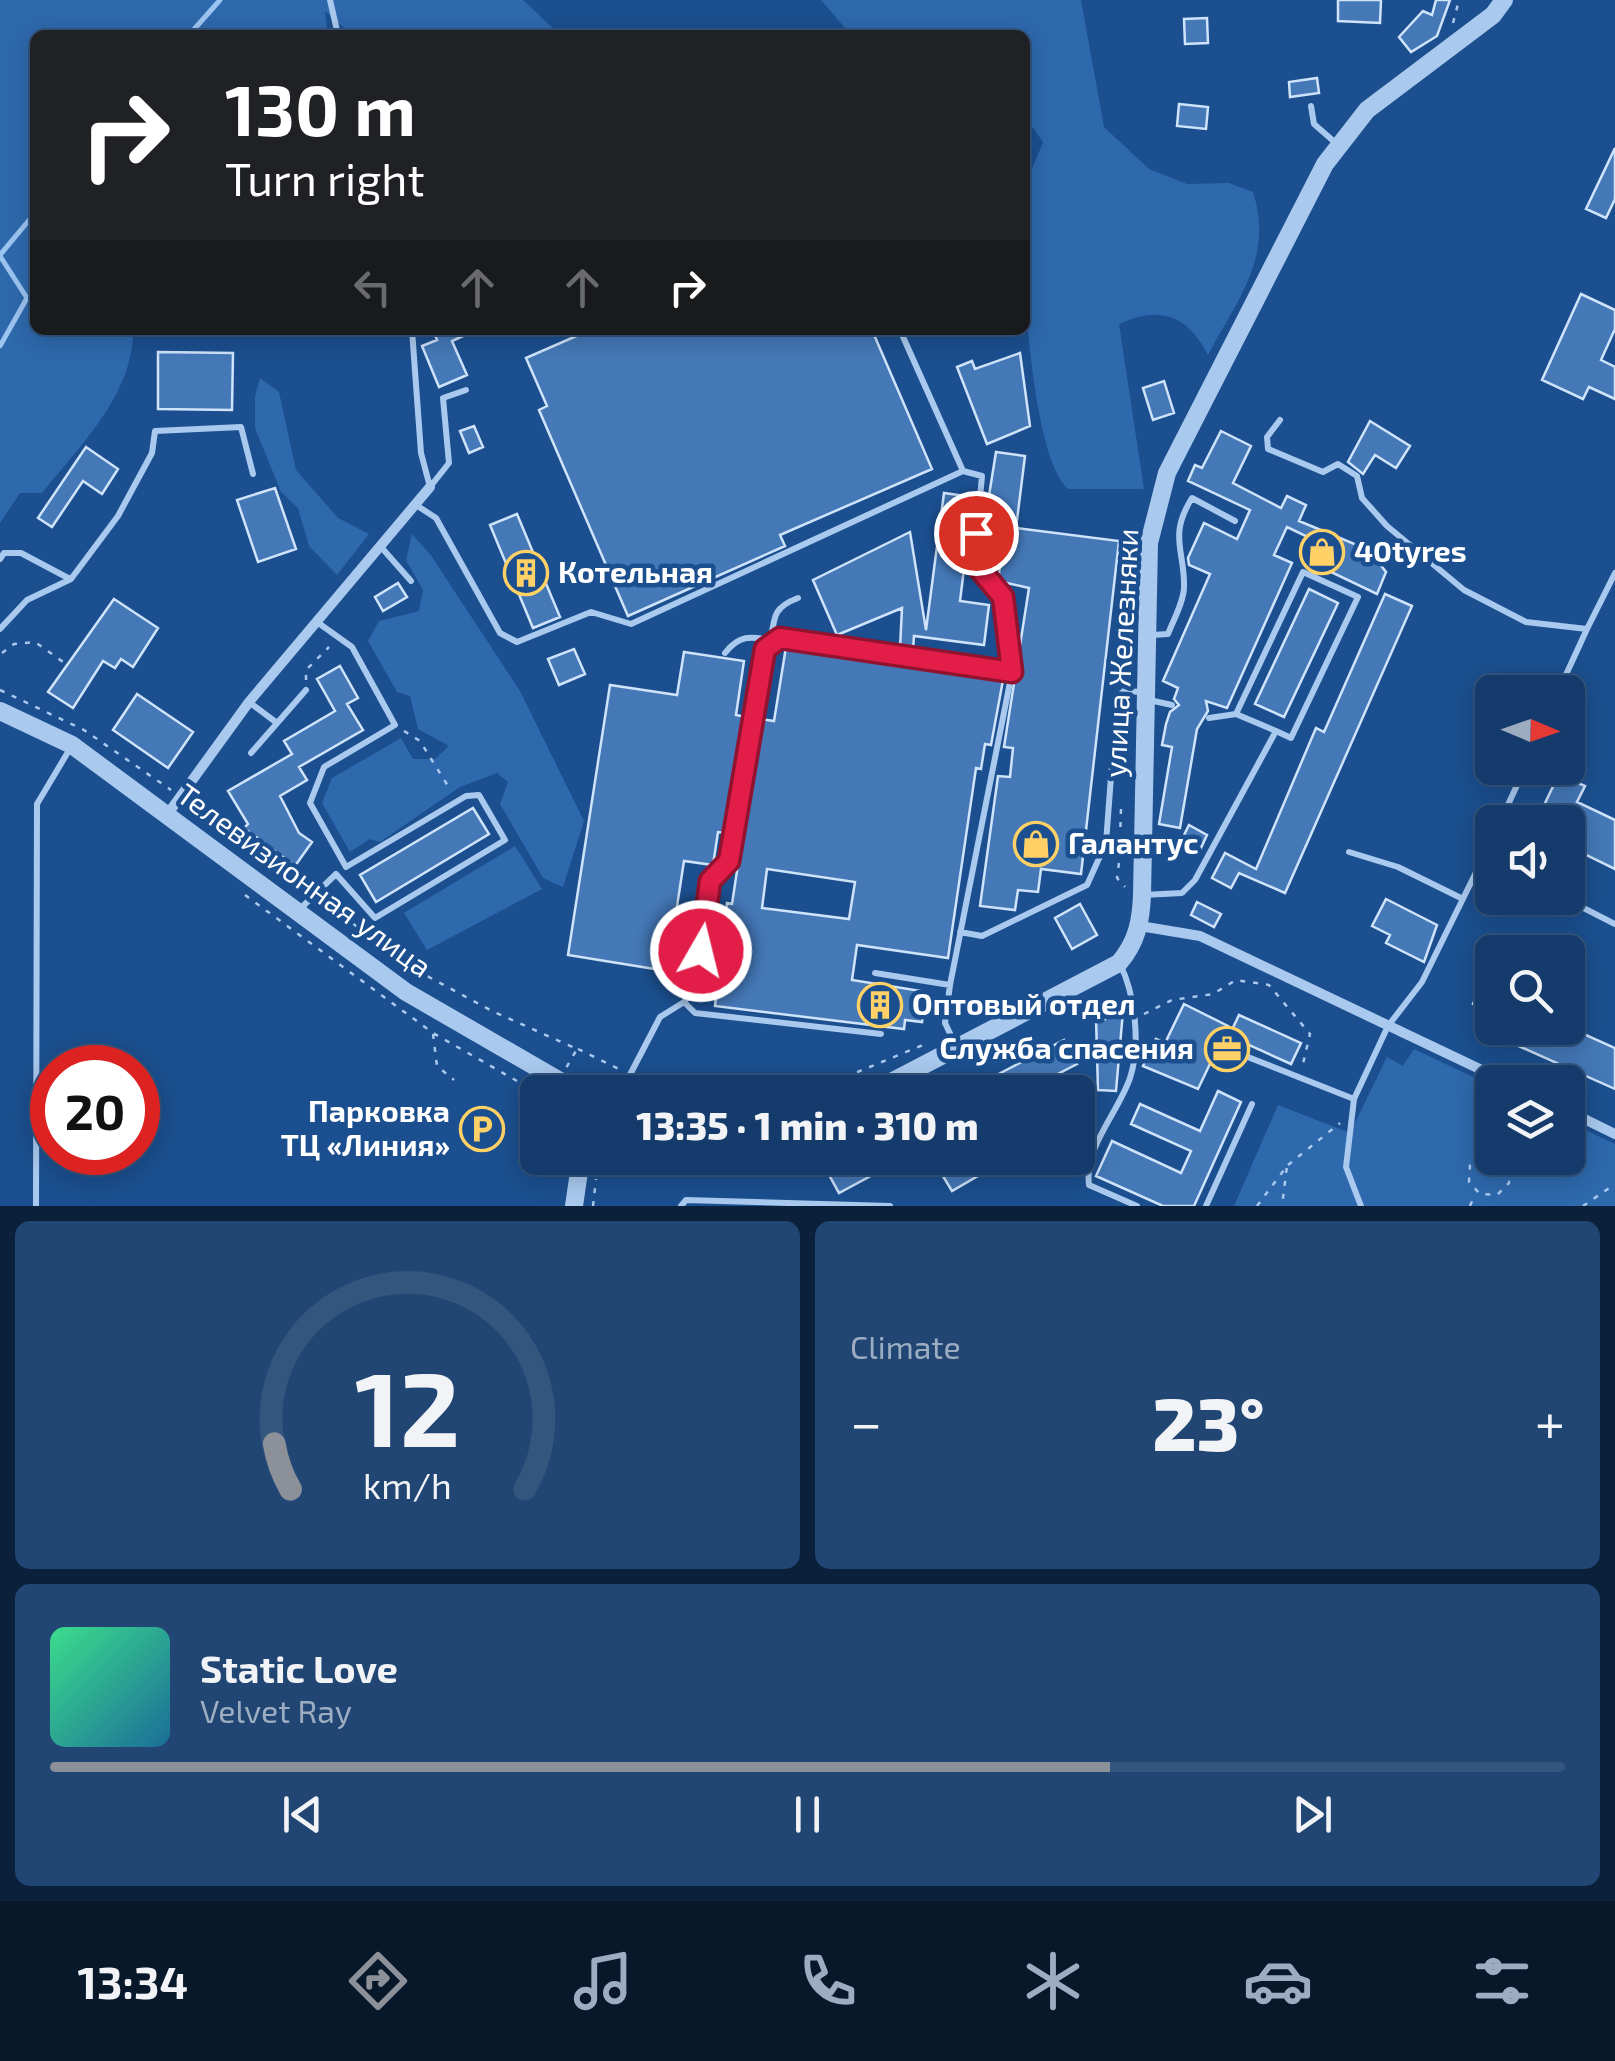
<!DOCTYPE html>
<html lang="en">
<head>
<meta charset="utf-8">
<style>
	body { margin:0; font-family:"Exo 2",sans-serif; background:#214673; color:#f1f3f6; height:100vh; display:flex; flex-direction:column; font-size:38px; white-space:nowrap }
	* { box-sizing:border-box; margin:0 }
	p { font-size:32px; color:#9dadc1 }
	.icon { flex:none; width:55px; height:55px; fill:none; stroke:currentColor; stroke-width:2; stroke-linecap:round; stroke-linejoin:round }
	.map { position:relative; height:1206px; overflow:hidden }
	.sheet { display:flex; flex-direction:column; gap:15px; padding:15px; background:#0b203b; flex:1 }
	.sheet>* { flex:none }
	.hud { position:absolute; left:30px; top:30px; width:1000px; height:305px; border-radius:15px; box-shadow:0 5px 25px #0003,0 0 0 2px #33557e; background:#202124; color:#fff; overflow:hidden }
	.needle { width:65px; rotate:92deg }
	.tools { position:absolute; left:1475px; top:675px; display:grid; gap:20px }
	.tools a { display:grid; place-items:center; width:110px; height:110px; border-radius:15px; background:#143b6b; box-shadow:0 5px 25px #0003,0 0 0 2px #33557e; font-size:50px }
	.speed { position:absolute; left:30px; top:1045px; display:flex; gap:20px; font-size:50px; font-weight:700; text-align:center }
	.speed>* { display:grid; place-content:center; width:130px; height:130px; border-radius:50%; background:#143b6b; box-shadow:0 5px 25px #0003,0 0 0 2px #33557e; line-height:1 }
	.speed .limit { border:15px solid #d22; background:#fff; color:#111 }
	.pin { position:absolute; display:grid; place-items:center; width:85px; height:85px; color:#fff; margin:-42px; border:5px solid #fff; border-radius:50%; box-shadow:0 2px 10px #0007 }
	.me { position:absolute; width:110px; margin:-55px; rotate:8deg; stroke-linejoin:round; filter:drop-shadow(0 0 8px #0008) }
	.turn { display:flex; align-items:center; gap:35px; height:210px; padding:0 30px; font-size:45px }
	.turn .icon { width:130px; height:130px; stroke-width:2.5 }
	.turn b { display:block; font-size:70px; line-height:85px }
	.lanes { display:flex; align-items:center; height:95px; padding:0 30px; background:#0003; justify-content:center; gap:50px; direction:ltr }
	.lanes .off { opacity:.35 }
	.big { font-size:75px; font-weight:800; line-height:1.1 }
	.sheet .widget { flex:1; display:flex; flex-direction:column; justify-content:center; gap:15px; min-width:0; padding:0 35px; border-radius:15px; background:#214673 }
	.sheet .dial { align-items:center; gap:0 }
	.dial svg { height:260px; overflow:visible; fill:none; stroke:#33557e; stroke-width:7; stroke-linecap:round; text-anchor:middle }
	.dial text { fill:#f1f3f6; stroke:none }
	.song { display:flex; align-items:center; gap:30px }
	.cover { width:120px; height:120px; border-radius:15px; background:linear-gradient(135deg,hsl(150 70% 55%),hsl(200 70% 35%)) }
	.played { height:10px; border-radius:5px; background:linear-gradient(90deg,#8c9099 70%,#33557e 70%) }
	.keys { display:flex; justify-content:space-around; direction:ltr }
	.heat { display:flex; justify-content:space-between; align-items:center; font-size:55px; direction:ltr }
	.sheet .tiles { flex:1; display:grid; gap:15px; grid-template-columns:1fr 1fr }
	.widget:last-child { grid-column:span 2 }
	.trip { position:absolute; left:520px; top:1075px; width:575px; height:100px; border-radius:15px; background:#143b6b; box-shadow:0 5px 25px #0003,0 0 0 2px #33557e; font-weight:800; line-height:100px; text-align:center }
	.tab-bar { display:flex; height:160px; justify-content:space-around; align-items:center; background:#08182b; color:#9dadc1 }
	.tab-bar .icon { width:70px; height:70px }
	.tab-bar .on { color:#8c9099 }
	.tab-bar b { font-size:45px; color:#f1f3f6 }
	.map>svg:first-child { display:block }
	.green { fill:#2e69ad }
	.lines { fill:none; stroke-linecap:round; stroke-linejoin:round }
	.stream { stroke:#9cc4f0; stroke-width:5 }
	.building { fill:#4478b7; stroke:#cfe3fa; stroke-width:2.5; fill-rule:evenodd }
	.path { stroke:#a9c9ee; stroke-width:2.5; stroke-dasharray:5 8; stroke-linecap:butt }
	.service { stroke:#a9c9ee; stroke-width:6 }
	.minor { stroke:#a9c9ee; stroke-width:10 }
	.tertiary { stroke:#a9c9ee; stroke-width:18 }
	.route-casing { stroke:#92132f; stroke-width:25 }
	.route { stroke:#e11d48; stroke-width:18 }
	.labels { text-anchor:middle; stroke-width:9; stroke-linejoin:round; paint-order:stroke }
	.poi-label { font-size:30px; font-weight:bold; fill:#fff; stroke:#1b4f8f; text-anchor:start }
	.street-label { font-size:30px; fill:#fff; stroke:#1b4f8f }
</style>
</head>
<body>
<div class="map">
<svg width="1615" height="1206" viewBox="0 0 1615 1206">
	<rect width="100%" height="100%" fill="#1b4f8f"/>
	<path class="green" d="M0,0H523L556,31L541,35H352L325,11L328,35H35V330H133C134,393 80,446 42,493H20L0,523Z
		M821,0H1081L1104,127L1149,169L1187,184L1229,183L1253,192C1274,257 1237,300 1208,355C1188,315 1160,305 1119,324L1144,489H1068C1030,456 1019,248 1025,194C1027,177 1037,158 1043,142L1025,117V35H851Z
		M260,378L279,392L296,470L338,518L369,534L337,575L309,546L298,508L281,492L255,428V396Z
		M412,534L430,554L520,691L584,821L563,887L543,878L500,804L508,782L497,773L460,787L380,842L370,839L350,852L322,803L332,778L401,738L413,759H435L449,746L418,729L410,696L397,692L368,641L379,621L419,611L423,590L406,560Z
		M515,846L542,889L427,950L404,913Z
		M1414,1049L1492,1086V1158H1568V1122L1615,1144V1206H1234L1278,1105L1350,1133L1387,1057L1403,1066Z"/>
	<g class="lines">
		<path class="stream" d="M189,35L220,0
			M0,255L35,213
			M0,256L27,298L0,346"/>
	</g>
	<path class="building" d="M1338,0H1381L1380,23L1338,21Z
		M1436,0H1450L1437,36L1411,52L1399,37L1423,11L1432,15Z
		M1207,18L1208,43L1185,44L1184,19Z
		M1317,78L1319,93L1290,97L1289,82Z
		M1179,104L1208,107L1206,129L1177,126Z
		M1615,148V199L1606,218L1586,209Z
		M1581,294L1615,310V329L1601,360L1615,367V399L1589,387L1583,399L1542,380Z
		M433,330H476L452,341L467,375L439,387L422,346L437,340Z
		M590,330H872L932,469L780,535L785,546L628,616L539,410L547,406L526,358Z
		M158,352L233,353L232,410L158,409Z
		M1020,353L1030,426L987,444L957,367L972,361L975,369Z
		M1164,381L1174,413L1153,420L1143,388Z
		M1370,421L1410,446L1396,468L1375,455L1363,474L1348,462Z
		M474,426L483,447L469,453L460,431Z
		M1221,431L1251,446L1233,483L1281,508L1287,496L1306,505L1299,521L1369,550L1386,572L1377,594L1310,562L1308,537L1287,527L1274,555L1292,563L1227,708L1206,701L1208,711L1197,729L1180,828L1159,824L1172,747L1162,745L1166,724L1170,712L1179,705L1174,699L1178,688L1163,681L1210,574L1189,565L1188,558L1204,523L1237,539L1250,510L1188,481L1195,465L1202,468Z
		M86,447L118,469L102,494L83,481L52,527L38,518Z
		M996,452L1025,456L1016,528L1119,541L1081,874L1041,869L1038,892L1018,890L1015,910L980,906L998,776L1010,777L1013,748L1004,747L1029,588L998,581L1005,529L984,527Z
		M275,488L296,549L258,562L237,500Z
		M944,493L973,497L960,601L989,605L984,645L914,636L913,650L900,648L902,608L837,635L813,580L910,532L926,630Z
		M517,514L560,617L533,628L490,525Z
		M398,583L407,597L383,611L375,597Z
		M1309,589L1338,603L1284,717L1255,704Z
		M1385,594L1412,606L1285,893L1239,873L1231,888L1212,878L1225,853L1256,869L1316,728L1324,732Z
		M114,599L158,628L133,667L121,659L115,668L103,661L73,708L48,692Z
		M786,647L1003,680L991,745L985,744L981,769L976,768L948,958L857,945L852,980L927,992L922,1022L905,1020L904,1029L715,1006L727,903L732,904L760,719L774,721ZM767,869L855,882L849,919L762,908Z
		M574,649L585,674L559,685L548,659Z
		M684,652L744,661L736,715L746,717L727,833L718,832L713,865L684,861L667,971L568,955L610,685L677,695Z
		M340,666L358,698L347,704L363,730L299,767L307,780L280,796L299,833L312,842L295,866L244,828L248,824L228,791L292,754L284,741L335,711L317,679Z
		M137,694L193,732L168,768L113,730Z
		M1559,774L1585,786L1577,802L1615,820V869L1568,846V822H1536Z
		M473,808L489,834L376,902L360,875Z
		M1189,825L1207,835L1200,850L1181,841Z
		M1386,899L1437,925L1424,962L1386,943L1390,935L1372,926Z
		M1197,902L1221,914L1214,927L1191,915Z
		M1080,904L1097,935L1072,949L1055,918Z
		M1492,962V1013L1473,1004Z
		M1184,1004L1228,1026L1198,1089L1143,1066L1156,1039L1165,1043Z
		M1106,1010L1123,1011L1116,1091L1098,1090L1096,1018L1105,1019Z
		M1239,1015L1301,1043L1291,1064L1229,1036Z
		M1568,1020L1582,1027L1579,1032L1615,1048V1089L1478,1028H1568Z
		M1064,1040L1077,1064L1023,1092H964Z
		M1218,1091L1241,1102L1194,1206H1163L1096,1176L1112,1141L1181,1173L1191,1151L1131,1124L1140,1104L1200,1131Z
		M857,1158H904L839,1193L828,1173Z
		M932,1158H981L988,1170L952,1191Z"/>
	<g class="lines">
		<path class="path" d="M1453,23L1459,0
			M2,653L14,644L35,642L66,664
			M306,680V670L329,647
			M1124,680L1130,598
			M0,690L84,730L171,790
			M404,731L420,741L451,791
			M190,803L304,888
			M1120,840L1121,808
			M1119,863L1117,878L1125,887
			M245,895L433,1033L538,1093
			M322,901L416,970L492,1011L577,1049L566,1068
			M1144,1014L1172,1000L1213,994L1236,980L1269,985L1310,1034L1302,1068
			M433,1034L437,1066L454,1080
			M578,1049L621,1070
			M641,1080L667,1092
			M1533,1082L1545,1058
			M809,1092L923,1045
			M1492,1153L1480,1155L1470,1165L1469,1182L1480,1194L1497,1195L1509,1183L1510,1167L1503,1158
			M700,1158H761
			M1288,1165L1340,1123
			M593,1206L596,1179
			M1257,1206L1287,1166L1282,1206
			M1470,1206L1475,1194
			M1583,1206L1615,1184"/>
		<path class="service" d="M330,0L338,35
			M1311,106L1314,124L1338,145
			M412,330L421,453L430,487L449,463L443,398L466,390
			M1280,420L1267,437L1268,449L1323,472L1338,464L1357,476L1362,498L1387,526L1464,590L1526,622L1587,629L1558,692
			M963,471L982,476L974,562L1003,597L1012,672
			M416,505L436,518L500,633L517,642L591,612L631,624L963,471L900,330
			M381,547L411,581
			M0,559L4,553H21L70,579
			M0,629L27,600L71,579L118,516L152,453L155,431L241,427L253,474
			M1587,629L1615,573
			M1152,635L1168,634C1173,621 1184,601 1184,587C1185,551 1168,536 1192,498L1235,521
			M725,653C739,635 750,636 771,640C774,616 774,607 798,598
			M1149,700L1172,705
			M249,702L277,723
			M1209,718L1236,714L1276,731
			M251,753L306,690
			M1500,822L1525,768
			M1492,838L1484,856L1492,860
			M1142,850L1120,851L1106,843L1117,697L1124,691L1142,692
			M1349,852L1398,867L1463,899
			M1143,895L1182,893L1195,880L1276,731L1291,738L1358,597L1303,572L1236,714
			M1564,898L1615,924
			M300,909L336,874L375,918L505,840L479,795L466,796L346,867L310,803L324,767L395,725L352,647L317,622
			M960,932L982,936L1087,885L1106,843
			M1120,964C1135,994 1141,1045 1130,1078C1118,1113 1084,1147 1089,1185L1137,1206
			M950,985L945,1023L956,1046
			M684,1002L695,1013L881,1034
			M1230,1050L1354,1099
			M621,1092L660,1017L684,1002L696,986L710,881L729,861L765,649L779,637L1012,672L950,985L875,973
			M36,1206L37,804L71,747
			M681,1206L686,1200L890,1206
			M1206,1206L1252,1104
			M1361,1206L1346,1167L1354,1099L1388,1026L1422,982L1484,856"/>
		<path class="minor" d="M167,815L249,702L430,487
			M1140,926L1200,936L1507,1082
			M1568,1111L1615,1134"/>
		<path class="tertiary" d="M0,711L72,745L406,992L579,1092
			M872,1092L1119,963C1137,942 1141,921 1142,895L1149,543L1167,473L1325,164L1367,110L1493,15L1504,0
			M574,1206L581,1158"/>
	</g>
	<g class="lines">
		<defs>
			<path id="route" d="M701,951L710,881L729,861L765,649L780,638L1012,672L1003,597L974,562L976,533"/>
		</defs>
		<use href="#route" class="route-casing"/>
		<use href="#route" class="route"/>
	</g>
	<defs>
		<symbol id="shop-ring" viewBox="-11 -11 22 22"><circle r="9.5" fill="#1b4f8f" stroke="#ffd166" stroke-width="1.5"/><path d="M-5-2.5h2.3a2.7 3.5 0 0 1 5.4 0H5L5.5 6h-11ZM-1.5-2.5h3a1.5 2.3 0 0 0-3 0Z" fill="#ffd166"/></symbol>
		<symbol id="building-ring" viewBox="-11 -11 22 22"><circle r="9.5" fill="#1b4f8f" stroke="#ffd166" stroke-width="1.5"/><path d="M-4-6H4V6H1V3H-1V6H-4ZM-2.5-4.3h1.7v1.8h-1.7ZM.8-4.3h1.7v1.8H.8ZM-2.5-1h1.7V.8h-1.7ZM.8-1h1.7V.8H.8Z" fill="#ffd166"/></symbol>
		<symbol id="office-ring" viewBox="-11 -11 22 22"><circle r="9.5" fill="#1b4f8f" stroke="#ffd166" stroke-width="1.5"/><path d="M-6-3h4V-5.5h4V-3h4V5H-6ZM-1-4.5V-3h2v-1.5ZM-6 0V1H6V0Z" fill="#ffd166"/></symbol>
		<symbol id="parking-ring" viewBox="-11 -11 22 22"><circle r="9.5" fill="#1b4f8f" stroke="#ffd166" stroke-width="1.5"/><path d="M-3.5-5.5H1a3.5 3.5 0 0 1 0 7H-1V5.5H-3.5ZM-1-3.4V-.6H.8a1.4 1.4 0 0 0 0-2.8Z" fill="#ffd166"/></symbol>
	</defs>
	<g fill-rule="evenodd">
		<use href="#shop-ring" x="1297" y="527" width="50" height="50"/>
		<use href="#building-ring" x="501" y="548" width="50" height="50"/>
		<use href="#shop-ring" x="1011" y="819" width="50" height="50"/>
		<use href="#building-ring" x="855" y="980" width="50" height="50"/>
		<use href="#office-ring" x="1202" y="1024" width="50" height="50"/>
		<use href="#parking-ring" x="457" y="1104" width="50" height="50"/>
	</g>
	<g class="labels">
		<g class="poi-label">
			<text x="1354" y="562">40tyres</text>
			<text x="558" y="583">Котельная</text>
			<text x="1068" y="854">Галантус</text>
			<text x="912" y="1015">Оптовый отдел</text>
			<text x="1194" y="1059" text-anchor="end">Служба спасения</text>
			<text x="450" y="1122" text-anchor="end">Парковка<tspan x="450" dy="34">ТЦ «Линия»</tspan></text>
		</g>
		<g class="street-label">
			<text transform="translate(1122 653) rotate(-87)" y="10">улица Железняки</text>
			<text transform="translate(304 881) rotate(36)" y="10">Телевизионная улица</text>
		</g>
	</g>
</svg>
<div class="tools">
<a><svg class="needle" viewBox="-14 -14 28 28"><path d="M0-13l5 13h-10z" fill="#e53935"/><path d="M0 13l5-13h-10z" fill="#9dadc1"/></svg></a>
<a><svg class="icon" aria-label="sound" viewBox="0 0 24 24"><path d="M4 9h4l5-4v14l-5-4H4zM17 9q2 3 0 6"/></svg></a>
<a><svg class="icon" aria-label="search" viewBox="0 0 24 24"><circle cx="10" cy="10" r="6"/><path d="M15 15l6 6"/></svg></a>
<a><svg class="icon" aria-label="layers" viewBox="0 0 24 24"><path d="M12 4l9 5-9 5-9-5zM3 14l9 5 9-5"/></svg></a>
</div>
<div class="speed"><div class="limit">20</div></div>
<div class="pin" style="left:976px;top:533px;background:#d93025"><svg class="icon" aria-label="arrive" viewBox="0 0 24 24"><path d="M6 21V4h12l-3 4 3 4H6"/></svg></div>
<svg class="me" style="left:701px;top:951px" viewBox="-20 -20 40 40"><circle r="17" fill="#e11d48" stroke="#fff" stroke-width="3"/><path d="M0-11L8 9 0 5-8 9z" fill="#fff"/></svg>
<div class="trip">13:35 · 1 min · 310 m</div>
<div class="hud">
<div class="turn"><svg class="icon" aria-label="right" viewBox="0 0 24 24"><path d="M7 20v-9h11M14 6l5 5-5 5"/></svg><div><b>130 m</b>Turn right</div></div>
<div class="lanes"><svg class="icon off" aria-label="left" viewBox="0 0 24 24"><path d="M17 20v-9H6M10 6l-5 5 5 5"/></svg><svg class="icon off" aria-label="ahead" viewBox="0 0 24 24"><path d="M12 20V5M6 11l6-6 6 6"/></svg><svg class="icon off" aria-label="ahead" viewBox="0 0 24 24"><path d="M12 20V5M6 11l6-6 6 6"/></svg><svg class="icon" aria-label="right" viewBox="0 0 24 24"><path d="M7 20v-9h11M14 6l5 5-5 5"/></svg></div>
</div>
</div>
<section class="sheet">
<div class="tiles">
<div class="widget dial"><svg viewBox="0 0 100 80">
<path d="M14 69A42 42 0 1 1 86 69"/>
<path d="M14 69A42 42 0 0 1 9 55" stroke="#8c9099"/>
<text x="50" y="56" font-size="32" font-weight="700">12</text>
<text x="50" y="72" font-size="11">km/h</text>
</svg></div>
<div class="widget"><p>Climate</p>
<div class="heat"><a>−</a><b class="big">23°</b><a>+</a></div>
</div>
<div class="widget">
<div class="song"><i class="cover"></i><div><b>Static Love</b><p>Velvet Ray</p></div></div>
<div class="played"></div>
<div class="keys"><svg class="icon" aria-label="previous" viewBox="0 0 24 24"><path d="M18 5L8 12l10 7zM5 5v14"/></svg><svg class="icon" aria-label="pause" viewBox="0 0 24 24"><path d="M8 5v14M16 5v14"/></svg><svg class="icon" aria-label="next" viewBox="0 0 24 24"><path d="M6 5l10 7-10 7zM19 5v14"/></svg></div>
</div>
</div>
</section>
<nav class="tab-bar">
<b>13:34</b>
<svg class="icon on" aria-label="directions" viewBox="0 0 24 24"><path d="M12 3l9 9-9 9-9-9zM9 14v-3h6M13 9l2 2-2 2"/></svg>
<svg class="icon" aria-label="music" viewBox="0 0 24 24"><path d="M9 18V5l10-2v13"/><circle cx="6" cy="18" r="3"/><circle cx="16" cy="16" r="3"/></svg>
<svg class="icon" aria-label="phone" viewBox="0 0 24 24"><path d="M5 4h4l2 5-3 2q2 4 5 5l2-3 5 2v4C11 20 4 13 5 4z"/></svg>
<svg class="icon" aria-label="climate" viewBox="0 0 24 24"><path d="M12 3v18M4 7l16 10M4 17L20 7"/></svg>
<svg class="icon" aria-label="car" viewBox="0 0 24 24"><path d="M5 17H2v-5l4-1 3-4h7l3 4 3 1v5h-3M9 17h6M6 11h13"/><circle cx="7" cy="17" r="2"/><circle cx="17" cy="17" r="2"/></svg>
<svg class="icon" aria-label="filters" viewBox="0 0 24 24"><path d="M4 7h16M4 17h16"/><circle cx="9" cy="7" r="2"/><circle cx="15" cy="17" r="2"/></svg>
</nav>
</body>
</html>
